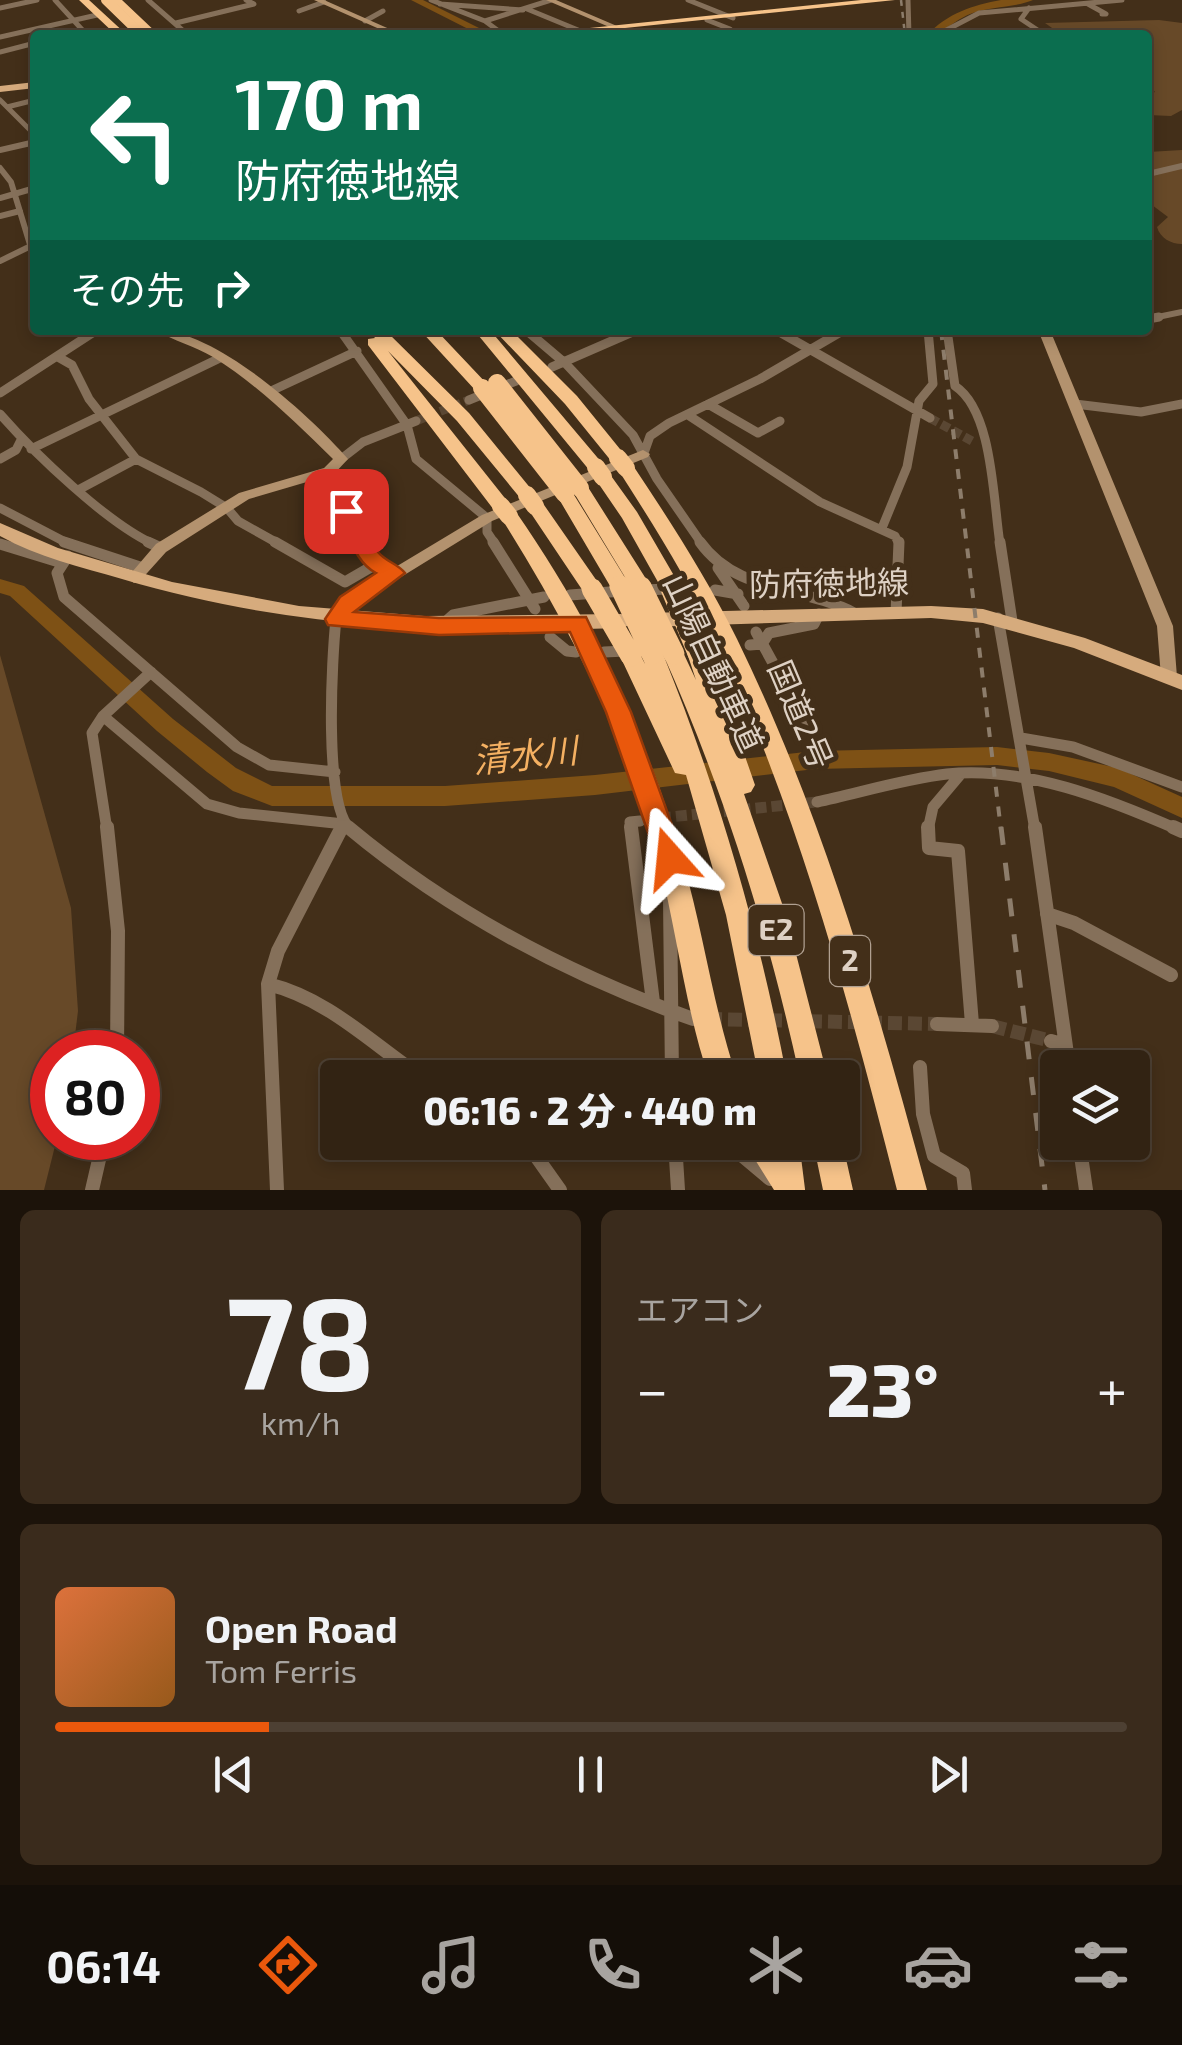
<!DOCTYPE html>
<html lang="ja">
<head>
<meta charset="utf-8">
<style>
	body { margin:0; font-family:"Exo 2","Noto Sans JP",sans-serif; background:#3a2b1c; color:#f1f3f6; height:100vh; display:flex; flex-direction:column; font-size:38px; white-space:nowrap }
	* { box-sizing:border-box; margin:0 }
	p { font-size:32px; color:#a8a4a0 }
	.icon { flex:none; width:55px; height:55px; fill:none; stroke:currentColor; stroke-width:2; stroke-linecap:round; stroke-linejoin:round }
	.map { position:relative; height:1190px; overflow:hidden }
	.drawer { display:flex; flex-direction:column; gap:20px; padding:20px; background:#1c130a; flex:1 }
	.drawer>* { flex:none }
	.hud { position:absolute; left:30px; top:30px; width:1122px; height:305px; border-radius:10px; box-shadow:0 5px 15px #0003,0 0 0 2px #4d4033; background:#0b6e4f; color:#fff; overflow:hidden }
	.buttons { position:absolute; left:1040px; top:1050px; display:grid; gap:20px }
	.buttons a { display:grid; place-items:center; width:110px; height:110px; border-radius:10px; background:#322313; box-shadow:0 5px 15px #0003,0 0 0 2px #4d4033; font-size:50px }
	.speed { position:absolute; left:30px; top:1030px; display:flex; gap:20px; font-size:50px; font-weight:700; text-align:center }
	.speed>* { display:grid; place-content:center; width:130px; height:130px; border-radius:50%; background:#322313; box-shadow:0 5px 15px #0003,0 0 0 2px #4d4033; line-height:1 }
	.speed .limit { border:15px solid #d22; background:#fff; color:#111 }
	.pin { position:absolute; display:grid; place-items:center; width:85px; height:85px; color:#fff; margin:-42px; border-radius:20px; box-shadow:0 5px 15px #0006 }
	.me { position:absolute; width:110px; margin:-55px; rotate:342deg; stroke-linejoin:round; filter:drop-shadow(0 0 8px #0008) }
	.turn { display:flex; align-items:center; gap:35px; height:210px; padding:0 40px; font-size:45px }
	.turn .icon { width:130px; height:130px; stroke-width:2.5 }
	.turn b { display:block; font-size:70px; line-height:85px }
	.then { display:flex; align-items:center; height:95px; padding:0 40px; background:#0003; gap:20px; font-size:38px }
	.big { font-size:75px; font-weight:800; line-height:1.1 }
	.drawer .card { flex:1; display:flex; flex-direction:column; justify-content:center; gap:15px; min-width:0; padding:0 35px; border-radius:15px; background:#3a2b1c }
	.drawer .dial { align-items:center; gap:0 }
	.dial b { font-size:130px; line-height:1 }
	.song { display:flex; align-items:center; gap:30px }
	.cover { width:120px; height:120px; border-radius:15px; background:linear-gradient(135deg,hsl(20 70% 55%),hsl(30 70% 35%)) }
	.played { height:10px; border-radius:5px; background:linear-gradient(90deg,#ea580c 20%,#4d4033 20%) }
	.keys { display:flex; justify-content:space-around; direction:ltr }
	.heat { display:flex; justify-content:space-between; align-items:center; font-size:55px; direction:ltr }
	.drawer .tiles { flex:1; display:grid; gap:20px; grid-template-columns:1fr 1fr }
	.card:last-child { grid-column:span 2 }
	.trip { position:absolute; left:320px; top:1060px; width:540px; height:100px; border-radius:10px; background:#322313; box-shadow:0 5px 15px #0003,0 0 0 2px #4d4033; font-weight:800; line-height:100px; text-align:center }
	.tabs { display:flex; height:160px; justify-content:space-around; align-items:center; background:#140e08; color:#a8a4a0 }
	.tabs .icon { width:70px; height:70px }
	.tabs .current { color:#ea580c }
	.tabs b { font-size:45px; color:#f1f3f6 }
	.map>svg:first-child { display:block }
	.green { fill:#674928 }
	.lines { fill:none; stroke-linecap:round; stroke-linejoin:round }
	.river { fill:#7e5115; fill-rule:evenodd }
	.street-tunnel-far2 { stroke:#5a4733; stroke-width:9; stroke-dasharray:9 4; stroke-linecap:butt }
	.street-tunnel-far1 { stroke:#5a4733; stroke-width:11; stroke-dasharray:11 5; stroke-linecap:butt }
	.street-tunnel { stroke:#5a4733; stroke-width:14; stroke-dasharray:14 6; stroke-linecap:butt }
	.street-far4 { stroke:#85705a; stroke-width:5 }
	.street-far3 { stroke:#85705a; stroke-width:6 }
	.street-far2 { stroke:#85705a; stroke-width:9 }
	.street-far1 { stroke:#85705a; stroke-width:11 }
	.street { stroke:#85705a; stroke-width:14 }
	.secondary { fill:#b3926e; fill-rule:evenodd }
	.primary { fill:#d6ab7d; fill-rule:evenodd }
	.highway { fill:#f6c38a; fill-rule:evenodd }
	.rail-far2 { stroke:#8d7d6b; stroke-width:2.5; stroke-dasharray:6 6; stroke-linecap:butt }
	.rail-far1 { stroke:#8d7d6b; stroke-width:4; stroke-dasharray:10 10; stroke-linecap:butt }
	.rail { stroke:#8d7d6b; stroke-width:5; stroke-dasharray:18 18; stroke-linecap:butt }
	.highway-bridge-far3 { stroke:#f6c38a; stroke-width:10 }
	.highway-bridge-far2 { stroke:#f6c38a; stroke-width:18 }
	.highway-bridge-far1 { stroke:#f6c38a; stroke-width:21 }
	.highway-bridge { stroke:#f6c38a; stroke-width:28 }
	.route { fill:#ea580c; stroke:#983908; stroke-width:2.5 }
	.labels { text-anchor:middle; stroke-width:10; stroke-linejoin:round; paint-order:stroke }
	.shield { fill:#432f19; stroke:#b0a091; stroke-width:2.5 }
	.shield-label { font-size:30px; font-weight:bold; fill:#ded1c4 }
	.street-label { font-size:32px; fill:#ded1c4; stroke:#432f19 }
	.water-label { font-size:35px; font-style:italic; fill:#f4b062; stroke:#432f19 }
</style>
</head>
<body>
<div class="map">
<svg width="1182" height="1190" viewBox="0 0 1182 1190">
	<rect width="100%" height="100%" fill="#432f19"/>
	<path class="green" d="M1159,20L1182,23V110L1171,116L1148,115V94L1155,92L1148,84V35H1062L1045,23Z
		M1182,150V244C1171,244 1160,238 1157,227L1168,217L1148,202V152Z
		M0,655L71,908L78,1011L73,1052H52V1138H57L44,1190H0Z"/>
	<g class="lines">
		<path class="river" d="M411,0H423L493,35H480Z
			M1001,0H1033C1014,8 990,6 970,14C954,20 943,35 927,35C948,13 973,5 1001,0Z
			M0,579L24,586L173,719L236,768L272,786H445L595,775L815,751L997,747L1049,753L1118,768L1182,797V818L1114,787L1049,771L997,765L815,769L595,795L445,806H272L233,791L207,772L157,731L10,596L0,593Z"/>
		<path class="street-tunnel-far2" d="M930,418L972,441
			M416,421L469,400"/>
		<path class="street-tunnel-far1" d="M660,818L817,802"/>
		<path class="street-tunnel" d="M708,1019L937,1024
			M992,1026L1051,1041"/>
		<path class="street-far4" d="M55,0L87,35
			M148,0L188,35
			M431,0L485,21L504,35
			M688,0L733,18
			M908,0L909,35
			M440,4L523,10
			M1088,4L1106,14H1102
			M0,8L37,0
			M1029,8L1021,19L1045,35
			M527,9L578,30
			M299,11L324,2
			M707,20L730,29
			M365,21L383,11
			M485,21L551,0
			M176,23L254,4L246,0
			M937,35L979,13L1122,0
			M0,37L97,15
			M0,52L35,43
			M0,100L35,135
			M7,107L35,100"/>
		<path class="street-far3" d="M0,150L35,142
			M0,168L11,182L35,261
			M1148,174L1182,166
			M0,198L35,188
			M0,216L20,211
			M0,261L35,244
			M1148,319L1182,312"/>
		<path class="street-far2" d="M1148,319L1159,317
			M340,330L407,425L416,459L487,518V532L495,544
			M526,330L566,364L633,435L657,479L702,544
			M776,330L930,418
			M947,330L955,386C993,411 993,500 1000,544
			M58,357L72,365L89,399L136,459L201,492L227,508L238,521L279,544
			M552,367L637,330
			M271,391L357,351
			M0,393L97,330
			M469,400L516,381
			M708,404L758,433L780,421
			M1075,404L1141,412L1182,404
			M0,414C35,454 106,522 153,544
			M688,415L820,502L895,536L899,544
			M31,449L220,358
			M644,453L650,436L669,423L760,379L844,330
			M0,459L16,450L22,438
			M341,459L363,442L416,421
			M329,471L335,490L365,544
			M80,489L136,459
			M0,508L69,544
			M882,528L907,467L919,401L933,384L928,330"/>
		<path class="street-far1" d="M64,542L143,568
			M148,542L161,548
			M275,542L345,582L376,564L394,573
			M364,542L376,564
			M493,542L535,609
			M700,542C737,594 802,585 854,613
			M1000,542L1012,621
			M0,544L62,563
			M68,556L57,573L64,597L237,747L269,765L335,772
			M718,568L744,606
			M645,590L689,588
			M715,590L738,594
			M570,595L623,591
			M896,613L899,542
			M998,618L1035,830
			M336,619C332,657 323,806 351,830
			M444,623L453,615L544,597
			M756,632L808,727
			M550,637L567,651L576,652
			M750,645L762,644L769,633L814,624L819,614
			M604,652L626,651
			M103,716L207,804L239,813L344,824
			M1021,738L1073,747L1182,787
			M817,802C859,793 904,779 947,774C1026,766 1108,799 1179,830
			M107,830L92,733L103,716L151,672
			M341,830L344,824
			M631,830L630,822L640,821
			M928,830L933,807L960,775"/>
		<path class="street" d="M107,827L118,931L117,1052
			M348,827C451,913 567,974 693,1019
			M631,827L653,1002
			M928,827L929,848L958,851L972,1024
			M1035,827L1069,1068
			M1173,827L1182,831
			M670,900L672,1078
			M1047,914L1074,923L1171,975
			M268,984C329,999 372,1044 423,1078
			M937,1024L992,1026
			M1051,1041L1065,1045
			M920,1067L923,1114L934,1156L963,1173L965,1190
			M526,1142L560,1190
			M675,1142L678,1190
			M707,1142L739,1153L770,1179
			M1079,1142L1086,1190
			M92,1190L104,1138
			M277,1190L268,984L278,951L342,827"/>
		<path class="secondary" d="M314,0H324L403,35H393Z
			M546,0H556L638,35H628Z
			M156,330C216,330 310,415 348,459L334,474L249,499L166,552L139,582L134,583L127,578L156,544L239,493L324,468L333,459C295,422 258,385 213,357C195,346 173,341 156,330Z
			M1038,330H1050L1173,626L1177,677L1175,681H1163L1161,677L1157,626Z
			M643,450L650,454L648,457L492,521L354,606C348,615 343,627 331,623L328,619L344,598L482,515Z"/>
		<path class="primary" d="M35,82V88L0,92V86Z
			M0,523L58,548L172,582L299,606L424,616L621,614L627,616L630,621L627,626L621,628C446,634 291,629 122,579C81,567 38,557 0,536Z
			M931,606L983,609L1085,638L1182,675V690L1074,648L983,623L931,618L647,627L641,625L638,620L641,615L647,613Z"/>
		<path class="highway" d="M79,0H89L127,35H116Z
			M112,0H122L159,35H148Z
			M861,0H895L558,35H522Z
			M368,330H385L469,413L536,495L527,501L521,499L457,421L388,351L508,502L510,506L508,510L516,512C590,619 648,736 683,862C704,934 713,1007 737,1078H709C685,1007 677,933 659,862C625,736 569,625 500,516L502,512L494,510L368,345V339L375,338Z
			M420,330H436L488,385V391H476Z
			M474,330H490L602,463L605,467L602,471H590Z
			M494,330H511L577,396L624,454L627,458L624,462H612L565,404Z
			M626,462L632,464C670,521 707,578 737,639C823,815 876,1002 927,1190H897C849,1002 799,815 717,640C688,580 653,524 617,468Z
			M603,471L609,473L637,512L680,586L677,591H663L622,518L594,477Z
			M580,482L586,484L648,582L651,587L648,592H634L571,488Z
			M565,488L571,490L627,581L630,586L627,591H613L556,494Z
			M535,500L542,502L599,584L602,589L599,594H585L526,506Z
			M698,645L705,647L709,653L755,785L751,792L744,794L786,915L828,1078H800C768,931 724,791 663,654L667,648H681L696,680L687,653L691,647Z
			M652,646L659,648L663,654C719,792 759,932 787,1078H759L726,915L686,775L675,773L620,656L624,650H638L645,664L641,654L645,648Z
			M744,1142H777L803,1184L801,1190H774Z
			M813,1142L842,1141L853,1190H823Z"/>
		<path class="rail-far2" d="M901,0L905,35"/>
		<path class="rail-far1" d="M941,330L1001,830"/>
		<path class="rail" d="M1001,827L1045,1190"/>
		<path class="highway-bridge-far3" d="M106,0L142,35"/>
		<path class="highway-bridge-far2" d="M497,383L580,488
			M482,388L565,494
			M618,458L626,468
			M596,467L603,477
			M527,495L535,506
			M501,506L509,516"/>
		<path class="highway-bridge-far1" d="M620,586L652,654
			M670,586L698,653
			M641,587L674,654
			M592,589L631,656"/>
		<path class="highway-bridge" d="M785,1142L791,1190"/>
	</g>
	<path class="route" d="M346,504C369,512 367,535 378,552C386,562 397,563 405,573L354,612L439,618L586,617L631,712L684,858L680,867L670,871L660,867L606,712L570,632L439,635L328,625L325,619L340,597L376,573C353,561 349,531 336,511Z"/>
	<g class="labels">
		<g class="shield">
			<rect x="748.5" y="905" width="55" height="50" rx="8"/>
			<rect x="830" y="936" width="40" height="50" rx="8"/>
		</g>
		<g class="shield-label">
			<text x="776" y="940">E2</text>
			<text x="850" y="971">2</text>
		</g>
		<g class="street-label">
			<text transform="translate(829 584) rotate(-1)" y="11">防府徳地線</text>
			<text transform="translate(713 663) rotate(65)" y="11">山陽自動車道</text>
			<text transform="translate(800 715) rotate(67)" y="11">国道2号</text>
		</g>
		<g class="water-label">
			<text transform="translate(525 756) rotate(-6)" y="12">清水川</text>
		</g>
	</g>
</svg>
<div class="buttons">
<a><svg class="icon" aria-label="layers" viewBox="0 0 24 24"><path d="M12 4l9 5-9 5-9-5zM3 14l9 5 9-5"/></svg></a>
</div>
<div class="speed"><div class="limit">80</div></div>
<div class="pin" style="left:346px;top:511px;background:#d93025"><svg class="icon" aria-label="arrive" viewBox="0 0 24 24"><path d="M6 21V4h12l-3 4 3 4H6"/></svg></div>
<svg class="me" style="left:670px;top:858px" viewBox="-20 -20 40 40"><path d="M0-17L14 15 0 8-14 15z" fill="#ea580c" stroke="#fff" stroke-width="4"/></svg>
<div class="trip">06:16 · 2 分 · 440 m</div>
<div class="hud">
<div class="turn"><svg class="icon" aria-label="left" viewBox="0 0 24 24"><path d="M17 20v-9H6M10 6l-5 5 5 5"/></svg><div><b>170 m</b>防府徳地線</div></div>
<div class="then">その先<svg class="icon" aria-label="right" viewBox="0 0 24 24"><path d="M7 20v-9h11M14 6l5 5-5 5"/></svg></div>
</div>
</div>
<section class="drawer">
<div class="tiles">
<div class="card dial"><b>78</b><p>km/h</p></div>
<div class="card"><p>エアコン</p>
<div class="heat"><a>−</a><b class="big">23°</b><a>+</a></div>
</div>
<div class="card">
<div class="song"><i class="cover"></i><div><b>Open Road</b><p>Tom Ferris</p></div></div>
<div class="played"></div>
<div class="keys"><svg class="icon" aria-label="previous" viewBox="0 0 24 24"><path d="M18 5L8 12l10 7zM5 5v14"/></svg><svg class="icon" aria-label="pause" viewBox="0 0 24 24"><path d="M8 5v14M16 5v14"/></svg><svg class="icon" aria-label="next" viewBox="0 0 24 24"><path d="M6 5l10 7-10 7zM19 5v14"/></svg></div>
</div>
</div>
</section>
<nav class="tabs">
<b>06:14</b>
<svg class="icon current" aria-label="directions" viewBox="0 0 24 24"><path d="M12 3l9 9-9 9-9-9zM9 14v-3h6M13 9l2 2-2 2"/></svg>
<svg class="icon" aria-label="music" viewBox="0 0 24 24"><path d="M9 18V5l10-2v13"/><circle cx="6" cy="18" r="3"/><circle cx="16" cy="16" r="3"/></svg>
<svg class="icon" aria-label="phone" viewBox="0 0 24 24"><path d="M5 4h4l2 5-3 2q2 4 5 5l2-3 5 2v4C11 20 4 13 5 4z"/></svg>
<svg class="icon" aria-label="climate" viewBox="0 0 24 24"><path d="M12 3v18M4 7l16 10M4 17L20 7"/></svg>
<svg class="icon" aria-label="car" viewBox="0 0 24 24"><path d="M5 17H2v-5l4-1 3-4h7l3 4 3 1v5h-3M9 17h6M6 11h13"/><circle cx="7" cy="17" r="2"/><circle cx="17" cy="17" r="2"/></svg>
<svg class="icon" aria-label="filters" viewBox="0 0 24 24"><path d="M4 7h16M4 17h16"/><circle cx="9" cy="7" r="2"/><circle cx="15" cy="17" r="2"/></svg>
</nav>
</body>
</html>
